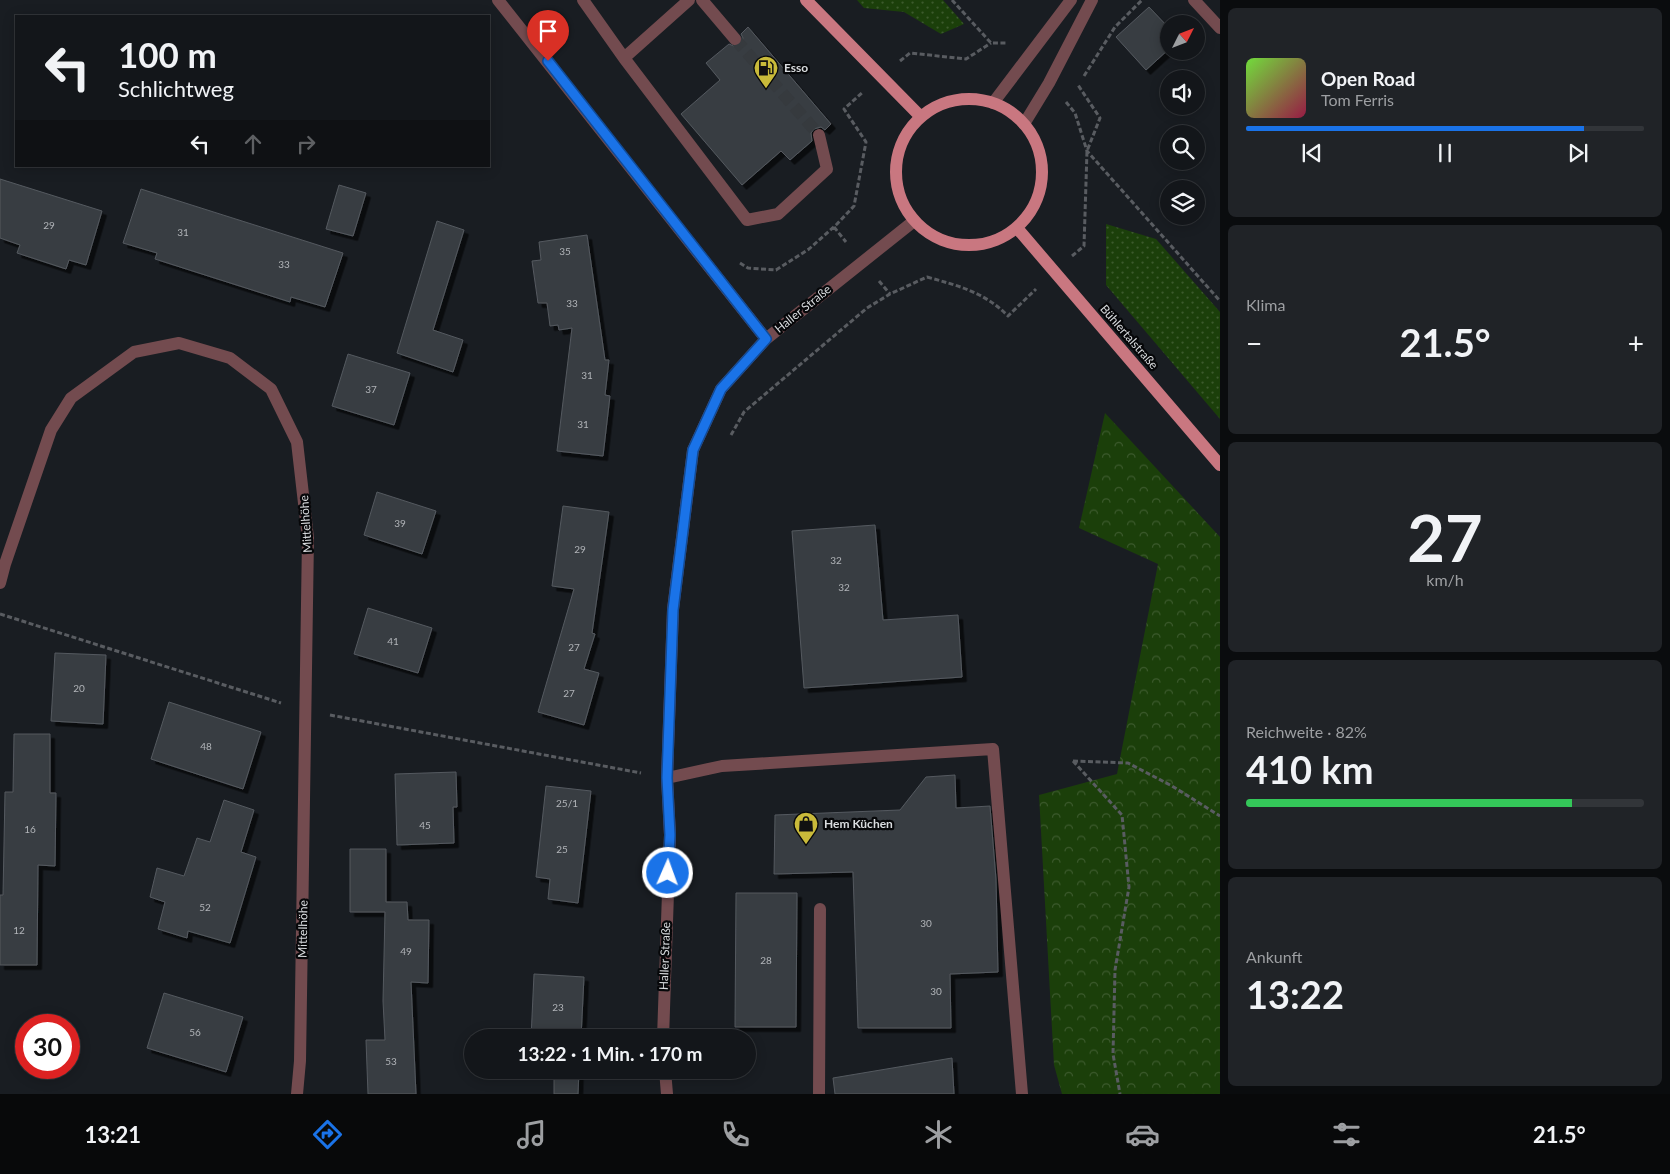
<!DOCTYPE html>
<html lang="de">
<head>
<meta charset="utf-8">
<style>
	body { margin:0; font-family:Lato,sans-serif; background:#202327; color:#f1f3f6; height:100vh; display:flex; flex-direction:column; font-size:19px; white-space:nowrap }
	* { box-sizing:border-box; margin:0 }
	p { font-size:16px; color:#9d9fa2 }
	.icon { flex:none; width:28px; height:28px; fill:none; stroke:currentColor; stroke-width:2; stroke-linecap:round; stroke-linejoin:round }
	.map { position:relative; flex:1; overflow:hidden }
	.side { display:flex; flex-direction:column; gap:8px; padding:8px; background:#0a0c0e; width:450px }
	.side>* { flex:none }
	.guide { position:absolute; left:15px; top:15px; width:475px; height:152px; border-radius:0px; box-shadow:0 2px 12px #0003,0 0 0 1px #323539; background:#13161a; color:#f1f3f6; overflow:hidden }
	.needle { width:32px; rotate:48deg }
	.fabs { position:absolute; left:1160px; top:15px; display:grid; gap:10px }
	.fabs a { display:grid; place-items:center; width:45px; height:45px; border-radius:50%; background:#13161a; box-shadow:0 2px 12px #0003,0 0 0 1px #323539; font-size:25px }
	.speed { position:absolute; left:15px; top:1014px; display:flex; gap:10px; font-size:25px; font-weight:700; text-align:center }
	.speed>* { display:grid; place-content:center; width:65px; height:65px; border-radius:50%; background:#13161a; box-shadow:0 2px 12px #0003,0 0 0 1px #323539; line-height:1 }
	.speed .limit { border:8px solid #d22; background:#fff; color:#111 }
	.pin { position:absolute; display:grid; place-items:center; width:42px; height:42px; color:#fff; margin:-51px -21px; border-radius:50% 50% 50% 0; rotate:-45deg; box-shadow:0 0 5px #0007 }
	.pin .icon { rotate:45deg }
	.me { position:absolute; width:55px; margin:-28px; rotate:2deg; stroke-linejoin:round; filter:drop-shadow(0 0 4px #0008) }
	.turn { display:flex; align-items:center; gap:18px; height:105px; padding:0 20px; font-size:22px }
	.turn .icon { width:65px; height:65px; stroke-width:2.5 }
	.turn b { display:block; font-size:35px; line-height:42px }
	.lanes { display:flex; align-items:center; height:48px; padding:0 20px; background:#0003; justify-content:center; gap:25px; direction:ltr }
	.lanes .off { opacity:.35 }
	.big { font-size:38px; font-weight:700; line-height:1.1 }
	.side .card { flex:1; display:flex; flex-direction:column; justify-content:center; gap:8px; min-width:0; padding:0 18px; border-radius:8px; background:#202327 }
	.side .dial { align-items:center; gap:0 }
	.dial b { font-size:65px; line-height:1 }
	.song { display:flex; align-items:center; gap:15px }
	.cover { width:60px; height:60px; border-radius:8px; background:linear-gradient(135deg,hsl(100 70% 55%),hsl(340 70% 35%)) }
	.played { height:5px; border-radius:2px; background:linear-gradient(90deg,#1a73e8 85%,#323539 85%) }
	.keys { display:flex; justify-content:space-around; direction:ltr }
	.heat { display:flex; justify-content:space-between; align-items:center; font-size:28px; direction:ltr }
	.charge { height:8px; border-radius:4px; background:linear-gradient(90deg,#34c759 82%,#323539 0) }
	.trip { position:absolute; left:464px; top:1029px; width:292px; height:50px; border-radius:25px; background:#13161a; box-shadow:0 2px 12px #0003,0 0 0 1px #323539; font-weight:700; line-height:50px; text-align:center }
	.menu { display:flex; height:80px; justify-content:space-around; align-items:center; background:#08090a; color:#9d9fa2 }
	.menu .icon { width:35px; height:35px }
	.menu .current { color:#1a73e8 }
	.menu b { font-size:22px; color:#f1f3f6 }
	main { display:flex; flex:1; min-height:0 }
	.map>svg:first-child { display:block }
	.grass { fill:url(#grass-dots) }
	.forest { fill:url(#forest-crowns) }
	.building { fill:#393e43; stroke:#54595f; filter:url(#shadow) }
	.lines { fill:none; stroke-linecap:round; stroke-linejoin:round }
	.minor-tunnel { stroke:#363a3e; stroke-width:12; stroke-dasharray:12 6; stroke-linecap:butt }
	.path { stroke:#595c61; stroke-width:3; stroke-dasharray:5 2.5; stroke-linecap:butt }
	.minor { stroke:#734b4f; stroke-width:12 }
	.major { stroke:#c97780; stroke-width:12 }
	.route-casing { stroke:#114b97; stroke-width:12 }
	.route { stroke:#1a73e8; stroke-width:9 }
	.labels { text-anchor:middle; stroke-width:4.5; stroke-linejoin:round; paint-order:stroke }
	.number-label { font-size:10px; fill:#b1b4b8 }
	.poi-label { font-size:12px; font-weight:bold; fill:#d9dcdf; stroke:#060709; text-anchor:start }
	.street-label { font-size:12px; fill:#d9dcdf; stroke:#060709 }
</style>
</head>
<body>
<main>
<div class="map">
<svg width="1220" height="1094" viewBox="0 0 1220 1094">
	<defs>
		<pattern id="grass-dots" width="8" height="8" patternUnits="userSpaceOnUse" patternTransform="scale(1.25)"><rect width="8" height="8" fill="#1b3f0a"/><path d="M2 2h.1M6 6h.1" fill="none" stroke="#3c5a2d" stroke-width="1.8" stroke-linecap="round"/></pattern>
		<pattern id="forest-crowns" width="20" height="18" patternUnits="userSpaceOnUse" patternTransform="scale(1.25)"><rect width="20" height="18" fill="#1b3f0a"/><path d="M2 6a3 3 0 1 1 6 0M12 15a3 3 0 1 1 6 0" fill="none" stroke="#3c5a2d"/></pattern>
		<filter id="shadow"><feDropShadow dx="4.5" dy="4.5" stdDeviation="0" flood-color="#0009"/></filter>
	</defs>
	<rect width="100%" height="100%" fill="#191d22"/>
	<path class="grass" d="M857,0H943L964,24L941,34L904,12L864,8Z
		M1106,224L1156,239L1220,312V419L1106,285Z"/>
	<path class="forest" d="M1105,413L1220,537V1094H1062L1054,1065L1039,795L1117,774L1158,564L1079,528Z"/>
	<path class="building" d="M1149,7L1169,28V49L1146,70L1116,37Z
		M748,27L831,124L825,130L821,127L814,129L811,133L812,141L790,160L781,151L742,185L681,114L720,80L706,63L729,44L736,47L741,45L743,38L741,34Z
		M0,179L102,211L86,265L69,260L66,269L17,253L20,245L0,238Z
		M339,185L366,193L353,236L326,229Z
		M141,189L343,253L325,307L291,297L290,302L205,275L155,259L157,253L123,243Z
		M437,221L464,230L433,330L463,340L453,372L397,353Z
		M587,235L605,360H609L605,395L610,396L603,456L557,451L572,328L559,330L558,325L550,326L547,303H538L532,261L541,260L539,242Z
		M348,354L410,373L394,425L332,406Z
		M377,492L436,511L422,554L364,535Z
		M563,506L609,512L592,633L595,634L584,669L599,673L584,725L538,712L574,589L552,586Z
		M875,525L883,620L958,615L962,677L804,688L792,531Z
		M368,608L432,628L418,673L354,654Z
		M55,653L106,655L103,724L51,721Z
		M169,702L261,732L243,789L151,759Z
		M14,734H50V793H56L55,866L38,865L37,965H0V895H3L5,792H13Z
		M456,772L457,807H453L454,843L397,845L395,774Z
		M955,775L956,808L990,806L996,879L998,972L950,974L951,1028H858L853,872L774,874L775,815L900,810L926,777Z
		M546,786L591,791L578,903L548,899L550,879L536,877Z
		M224,800L254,810L241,852L256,857L230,943L188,931L187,938L158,929L165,902L150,897L157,868L184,876L197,838L210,842Z
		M350,849H386V902H407L408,920H429L428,983L411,982L416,1094H368L366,1040H385L383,1001L385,912H350Z
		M736,893H797L796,1027H735Z
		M534,974L584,977L581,1038H531Z
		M164,993L243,1017L226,1072L147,1048Z
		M952,1058L954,1094H835L833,1078Z
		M554,1070H579L578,1094H554Z"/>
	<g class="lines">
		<path class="minor-tunnel" d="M735,39L819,135"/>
		<path class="path" d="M952,0L991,43H1007
			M900,61L910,53L966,59L991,43
			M1084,76L1115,27L1142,0
			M1066,102L1075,113L1087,151L1220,301
			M834,227L846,242
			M1072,256L1084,246L1087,151L1100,118L1078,85
			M740,263L748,268L776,270L809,249L837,224L854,206L866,142L844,109L863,92
			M879,281L890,294
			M731,435L744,412L867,308L890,294L927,277C959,286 984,292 1008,316L1036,289
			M0,614L281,703
			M330,715L641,773
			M1073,761L1122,815L1129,887L1115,970L1113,1054L1120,1094
			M1073,761L1128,763L1172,786L1220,816"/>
		<path class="minor" d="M498,0L766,339
			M583,0L624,58L747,220L778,214L827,169L819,135
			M702,0L735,39
			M1194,0L1220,28
			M624,58L689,0
			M993,103L1071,0
			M1024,124L1049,83L1092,0
			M0,583L5,564L51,430L71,398L134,352L179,343L230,358L271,389L297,442L308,538L300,1061L297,1094
			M667,778L722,766L993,749L1022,1094
			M663,1038L670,835L667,778L673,609L693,450L721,389L766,339L914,221
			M665,1070L667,1094
			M819,1094L820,909"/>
		<path class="major" d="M806,0L921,117
			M896 172a73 73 0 1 1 146 0a73 73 0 1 1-146 0Z
			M1017,228L1220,465"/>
	</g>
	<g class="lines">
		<defs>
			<path id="route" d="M548,61L766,339L721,389L693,450L673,610L667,778L670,835L668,873"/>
		</defs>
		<use href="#route" class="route-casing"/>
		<use href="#route" class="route"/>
	</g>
	<defs>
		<symbol id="fuel-pin" viewBox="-11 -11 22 30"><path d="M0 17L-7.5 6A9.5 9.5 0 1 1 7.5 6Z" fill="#c9ba3a" stroke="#060709"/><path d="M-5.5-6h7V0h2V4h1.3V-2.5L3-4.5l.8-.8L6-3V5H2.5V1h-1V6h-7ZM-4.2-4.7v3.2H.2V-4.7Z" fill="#111"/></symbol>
		<symbol id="shop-pin" viewBox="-11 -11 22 30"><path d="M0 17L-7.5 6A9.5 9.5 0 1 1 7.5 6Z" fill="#c9ba3a" stroke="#060709"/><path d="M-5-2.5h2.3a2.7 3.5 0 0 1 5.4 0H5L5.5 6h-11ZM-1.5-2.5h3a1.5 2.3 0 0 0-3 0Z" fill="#111"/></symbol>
	</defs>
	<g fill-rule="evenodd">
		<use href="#fuel-pin" x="752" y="54" width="28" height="38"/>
		<use href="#shop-pin" x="792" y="810" width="28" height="38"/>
	</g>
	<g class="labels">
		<g class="number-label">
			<text x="49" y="229">29</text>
			<text x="183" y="236">31</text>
			<text x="565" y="255">35</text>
			<text x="284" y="268">33</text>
			<text x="572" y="307">33</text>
			<text x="587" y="379">31</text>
			<text x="371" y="393">37</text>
			<text x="583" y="428">31</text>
			<text x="400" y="527">39</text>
			<text x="580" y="553">29</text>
			<text x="836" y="564">32</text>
			<text x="844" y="591">32</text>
			<text x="393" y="645">41</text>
			<text x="574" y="651">27</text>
			<text x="79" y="692">20</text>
			<text x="569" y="697">27</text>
			<text x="206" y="750">48</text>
			<text x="567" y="807">25/1</text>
			<text x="425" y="829">45</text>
			<text x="30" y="833">16</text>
			<text x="562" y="853">25</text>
			<text x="205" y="911">52</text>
			<text x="926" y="927">30</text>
			<text x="19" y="934">12</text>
			<text x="406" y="955">49</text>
			<text x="766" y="964">28</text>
			<text x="936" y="995">30</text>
			<text x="558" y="1011">23</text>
			<text x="195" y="1036">56</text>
			<text x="391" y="1065">53</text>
		</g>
		<g class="poi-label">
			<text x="784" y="72">Esso</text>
			<text x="824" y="828">Hem Küchen</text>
		</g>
		<g class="street-label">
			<text transform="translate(803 309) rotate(-39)" y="4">Haller Straße</text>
			<text transform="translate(1129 337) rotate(49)" y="4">Bühlertalstraße</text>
			<text transform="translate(306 524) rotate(-94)" y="4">Mittelhöhe</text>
			<text transform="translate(303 929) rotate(-89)" y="4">Mittelhöhe</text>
			<text transform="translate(665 956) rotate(-88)" y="4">Haller Straße</text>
		</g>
	</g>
</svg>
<div class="fabs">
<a><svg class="needle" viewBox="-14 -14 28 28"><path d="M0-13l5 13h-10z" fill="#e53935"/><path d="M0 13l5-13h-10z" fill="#9d9fa2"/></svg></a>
<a><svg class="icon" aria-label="sound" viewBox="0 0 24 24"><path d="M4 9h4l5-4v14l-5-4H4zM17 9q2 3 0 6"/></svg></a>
<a><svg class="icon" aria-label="search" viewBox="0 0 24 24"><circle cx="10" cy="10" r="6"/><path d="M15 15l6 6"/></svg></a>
<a><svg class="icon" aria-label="layers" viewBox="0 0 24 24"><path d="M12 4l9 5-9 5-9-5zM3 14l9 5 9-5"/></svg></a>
</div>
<div class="speed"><div class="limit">30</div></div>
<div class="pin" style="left:548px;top:61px;background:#d93025"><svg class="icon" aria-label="arrive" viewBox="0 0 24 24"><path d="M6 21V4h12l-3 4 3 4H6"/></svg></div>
<svg class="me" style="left:668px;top:873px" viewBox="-20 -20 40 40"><circle r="17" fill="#1a73e8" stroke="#fff" stroke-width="3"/><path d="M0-11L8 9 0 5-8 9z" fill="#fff"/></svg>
<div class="trip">13:22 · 1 Min. · 170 m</div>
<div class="guide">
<div class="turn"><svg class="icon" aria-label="left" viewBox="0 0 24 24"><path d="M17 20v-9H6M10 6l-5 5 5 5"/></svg><div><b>100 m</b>Schlichtweg</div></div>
<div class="lanes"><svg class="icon" aria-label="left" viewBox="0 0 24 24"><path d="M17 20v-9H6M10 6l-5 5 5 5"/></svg><svg class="icon off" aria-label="ahead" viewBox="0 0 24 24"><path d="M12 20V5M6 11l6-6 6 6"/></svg><svg class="icon off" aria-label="right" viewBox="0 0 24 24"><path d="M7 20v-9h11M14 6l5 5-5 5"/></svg></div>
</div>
</div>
<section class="side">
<div class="card">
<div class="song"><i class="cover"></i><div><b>Open Road</b><p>Tom Ferris</p></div></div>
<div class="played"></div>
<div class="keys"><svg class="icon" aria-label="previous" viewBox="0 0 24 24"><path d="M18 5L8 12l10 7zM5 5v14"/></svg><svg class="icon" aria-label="pause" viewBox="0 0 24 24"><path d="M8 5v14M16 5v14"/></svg><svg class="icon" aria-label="next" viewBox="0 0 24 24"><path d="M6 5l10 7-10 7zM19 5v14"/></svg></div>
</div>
<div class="card"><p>Klima</p>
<div class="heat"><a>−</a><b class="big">21.5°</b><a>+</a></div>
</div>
<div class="card dial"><b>27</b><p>km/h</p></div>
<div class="card"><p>Reichweite · 82%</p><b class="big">410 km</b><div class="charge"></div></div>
<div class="card"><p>Ankunft</p><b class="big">13:22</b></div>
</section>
</main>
<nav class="menu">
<b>13:21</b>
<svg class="icon current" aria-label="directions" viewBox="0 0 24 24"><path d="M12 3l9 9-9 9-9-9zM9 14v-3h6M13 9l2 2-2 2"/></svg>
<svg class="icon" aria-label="music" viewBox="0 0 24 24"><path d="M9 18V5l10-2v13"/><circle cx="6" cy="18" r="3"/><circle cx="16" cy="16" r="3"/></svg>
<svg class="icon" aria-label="phone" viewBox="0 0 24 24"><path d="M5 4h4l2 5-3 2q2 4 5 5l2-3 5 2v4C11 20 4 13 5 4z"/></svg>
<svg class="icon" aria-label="climate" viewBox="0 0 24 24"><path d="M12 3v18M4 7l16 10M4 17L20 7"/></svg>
<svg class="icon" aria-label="car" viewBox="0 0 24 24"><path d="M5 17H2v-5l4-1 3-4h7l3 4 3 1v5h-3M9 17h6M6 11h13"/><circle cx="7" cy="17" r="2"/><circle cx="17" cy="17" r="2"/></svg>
<svg class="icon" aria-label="filters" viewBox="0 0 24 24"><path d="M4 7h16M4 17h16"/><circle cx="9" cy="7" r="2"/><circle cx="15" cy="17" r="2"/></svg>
<b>21.5°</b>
</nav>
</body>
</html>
